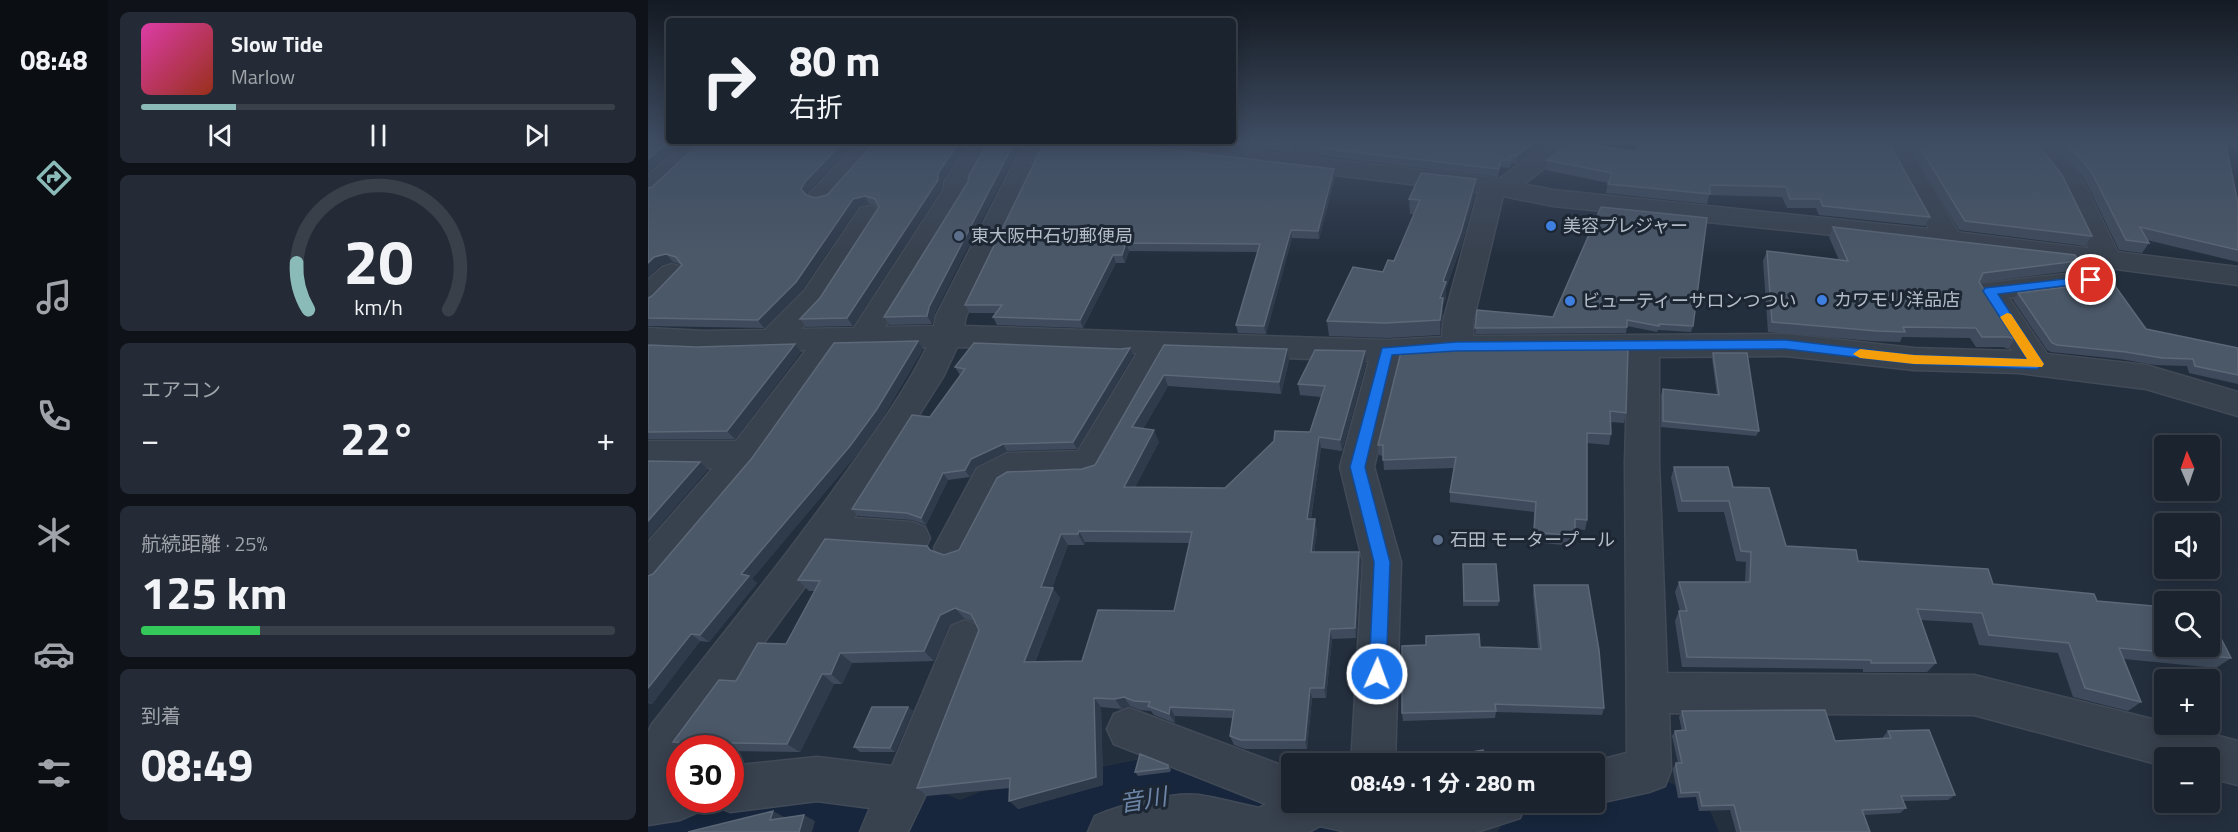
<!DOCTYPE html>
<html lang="ja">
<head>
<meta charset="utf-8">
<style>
	body { margin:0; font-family:"Titillium Web","Noto Sans JP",sans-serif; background:#242b36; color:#f1f3f6; height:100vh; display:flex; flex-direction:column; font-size:22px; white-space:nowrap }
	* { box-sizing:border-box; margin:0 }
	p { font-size:20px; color:#a0a4aa }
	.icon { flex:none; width:33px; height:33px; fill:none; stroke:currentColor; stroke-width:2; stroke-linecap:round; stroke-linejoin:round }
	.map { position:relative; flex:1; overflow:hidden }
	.sheet { display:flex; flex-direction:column; gap:12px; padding:12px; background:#0f1319; width:540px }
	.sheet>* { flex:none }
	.banner { position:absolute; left:18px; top:18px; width:570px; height:126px; border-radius:6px; box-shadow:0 3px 15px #0003,0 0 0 2px #39404a; background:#1b232e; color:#f1f3f6; overflow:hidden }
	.needle { width:39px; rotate:358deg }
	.controls { position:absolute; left:1506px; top:435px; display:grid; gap:12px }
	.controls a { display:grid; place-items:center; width:66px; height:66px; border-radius:6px; background:#1b232e; box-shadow:0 3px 15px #0003,0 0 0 2px #39404a; font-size:30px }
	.speed { position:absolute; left:18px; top:735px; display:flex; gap:12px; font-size:30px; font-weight:700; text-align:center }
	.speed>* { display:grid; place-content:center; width:78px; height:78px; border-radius:50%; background:#1b232e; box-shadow:0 3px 15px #0003,0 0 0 2px #39404a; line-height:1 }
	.speed .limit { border:9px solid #d22; background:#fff; color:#111 }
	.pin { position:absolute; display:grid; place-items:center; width:51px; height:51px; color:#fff; margin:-26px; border:3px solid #fff; border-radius:50%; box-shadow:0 2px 6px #0007 }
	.me { position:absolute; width:66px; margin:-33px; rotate:2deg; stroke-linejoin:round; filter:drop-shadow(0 0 4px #0008) }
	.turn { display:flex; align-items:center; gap:21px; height:126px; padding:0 24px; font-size:27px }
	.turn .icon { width:78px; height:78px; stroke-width:2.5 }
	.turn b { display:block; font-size:42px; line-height:51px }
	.big { font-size:45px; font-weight:700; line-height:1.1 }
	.sheet .card { flex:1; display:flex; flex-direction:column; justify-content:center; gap:9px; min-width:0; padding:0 21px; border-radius:9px; background:#242b36 }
	.sheet .dial { align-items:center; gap:0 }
	.dial svg { height:156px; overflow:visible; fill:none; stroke:#39404a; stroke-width:7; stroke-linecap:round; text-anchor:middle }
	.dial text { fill:#f1f3f6; stroke:none }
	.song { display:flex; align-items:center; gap:18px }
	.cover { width:72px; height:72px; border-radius:9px; background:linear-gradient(135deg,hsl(320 70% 55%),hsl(10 70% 35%)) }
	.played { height:6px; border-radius:3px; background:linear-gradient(90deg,#8bbbb9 20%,#39404a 20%) }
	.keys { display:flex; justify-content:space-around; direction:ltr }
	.heat { display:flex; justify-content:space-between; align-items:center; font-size:33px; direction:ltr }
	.charge { height:9px; border-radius:4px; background:linear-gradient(90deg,#34c759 25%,#39404a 0) }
	.trip { position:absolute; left:633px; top:753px; width:324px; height:60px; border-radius:6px; background:#1b232e; box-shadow:0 3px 15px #0003,0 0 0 2px #39404a; font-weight:700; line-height:60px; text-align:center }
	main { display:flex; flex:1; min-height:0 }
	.menu { display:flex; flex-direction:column; width:108px; justify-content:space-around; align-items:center; background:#0b0e12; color:#a0a4aa }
	.menu .icon { width:42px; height:42px }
	.menu .active { color:#8bbbb9 }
	.menu b { font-size:27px; color:#f1f3f6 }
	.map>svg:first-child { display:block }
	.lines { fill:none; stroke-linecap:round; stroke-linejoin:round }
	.river { fill:#17263c; fill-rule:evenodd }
	.minor-casing { stroke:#414a57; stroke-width:3 }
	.tertiary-casing { stroke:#414a57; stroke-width:3 }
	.minor { fill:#38414e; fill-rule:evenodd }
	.tertiary { fill:#38414e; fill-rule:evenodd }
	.wall { fill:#3f4b5c; fill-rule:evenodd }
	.shaded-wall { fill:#2f3b4b }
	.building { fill:#4b5868; stroke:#5c6777; stroke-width:1.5; fill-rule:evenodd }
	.route { fill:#1a73e8; stroke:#114b97; stroke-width:1.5 }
	.slow { fill:#f59e0b }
	.shop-dot { fill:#3f7fe0; stroke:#1d2633; stroke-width:2 }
	.service-dot { fill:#5c6f8a; stroke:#1d2633; stroke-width:2 }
	.labels { text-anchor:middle; stroke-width:6; stroke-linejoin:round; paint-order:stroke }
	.poi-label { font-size:18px; fill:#b4bcc9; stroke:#1d2633; text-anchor:start }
	.near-water-label { font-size:24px; font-style:italic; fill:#6d86a8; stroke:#1d2633 }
</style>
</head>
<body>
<main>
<nav class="menu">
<b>08:48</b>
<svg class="icon active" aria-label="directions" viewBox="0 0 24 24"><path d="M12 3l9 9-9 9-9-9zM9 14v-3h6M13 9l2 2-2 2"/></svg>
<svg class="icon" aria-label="music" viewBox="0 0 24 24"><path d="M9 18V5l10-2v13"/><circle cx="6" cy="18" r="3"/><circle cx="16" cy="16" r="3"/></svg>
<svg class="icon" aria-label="phone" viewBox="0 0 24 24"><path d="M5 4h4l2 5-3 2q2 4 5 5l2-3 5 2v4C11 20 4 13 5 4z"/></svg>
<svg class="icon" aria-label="climate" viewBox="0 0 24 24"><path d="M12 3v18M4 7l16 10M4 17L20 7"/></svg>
<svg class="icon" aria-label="car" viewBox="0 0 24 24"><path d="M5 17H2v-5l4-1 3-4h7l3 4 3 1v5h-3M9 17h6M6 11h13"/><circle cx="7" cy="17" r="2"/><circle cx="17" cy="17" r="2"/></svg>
<svg class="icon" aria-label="filters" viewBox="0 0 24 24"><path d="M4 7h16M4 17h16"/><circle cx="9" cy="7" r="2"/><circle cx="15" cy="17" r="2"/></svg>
</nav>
<section class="sheet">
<div class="card">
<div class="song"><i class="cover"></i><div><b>Slow Tide</b><p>Marlow</p></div></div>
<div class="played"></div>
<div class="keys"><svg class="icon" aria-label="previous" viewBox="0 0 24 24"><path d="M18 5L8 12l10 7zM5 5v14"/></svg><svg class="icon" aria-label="pause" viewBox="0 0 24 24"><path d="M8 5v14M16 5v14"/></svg><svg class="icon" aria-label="next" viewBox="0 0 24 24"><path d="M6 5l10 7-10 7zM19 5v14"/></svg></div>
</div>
<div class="card dial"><svg viewBox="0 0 100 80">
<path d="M14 69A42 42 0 1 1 86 69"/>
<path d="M14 69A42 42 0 0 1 8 45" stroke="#8bbbb9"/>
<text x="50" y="56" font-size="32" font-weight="700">20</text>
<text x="50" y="72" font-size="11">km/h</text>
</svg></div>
<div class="card"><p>エアコン</p>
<div class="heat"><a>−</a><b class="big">22°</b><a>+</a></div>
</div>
<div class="card"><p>航続距離 · 25%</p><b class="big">125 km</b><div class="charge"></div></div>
<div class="card"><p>到着</p><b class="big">08:49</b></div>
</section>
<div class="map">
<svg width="1590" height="832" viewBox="0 0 1590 832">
	<rect width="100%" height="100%" fill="#242f3e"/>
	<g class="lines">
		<path class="river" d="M571,754L644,781V802H677L690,832H0V802L32,791V800H82V781L158,772L260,790L292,792L312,800L332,792L508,756Z
			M950,770L999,773L1027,785L1059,804L1071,832H850L864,802H946V772Z"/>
		<defs>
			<path id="minor" d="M40,141H66L9,193L0,196V175Z
				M211,141H236L182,201L173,204L164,201L160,196L164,191Z
				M323,141H347L322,182V189L237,327L286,326L288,316L377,141H401L318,316L316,326L739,340L794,337L795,322L832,186L836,181L850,180L902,141H929L925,146L864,193L855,196L825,322V336L1138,334L1266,348L1364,351L1327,291L1331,284L1426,273L1419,256L1423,250L1433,247L1441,249L1410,183L1377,141H1401L1435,181L1473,259L1469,265L1459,268L1451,266L1457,280L1453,287L1361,298L1399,354L1498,365L1590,392V416L1498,389L1371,373L1266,370L1138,356L1011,357V462L1019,673L1326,675L1516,722V724H1525L1590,741V785L1562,778V758H1516V766L1326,715L1021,713L1023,770L1017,786L1001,792L946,804L941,802H946V764H936L979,753L977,462L980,357L809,358L752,361L726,467L753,562L747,764H703L715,562L692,467L721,361L519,354L452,474L440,478L365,481L354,488L318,559L305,564L292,559L286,548L329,468L359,453L430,451L489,353L309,347L295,377L206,518L264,522L277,527L282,538L277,549L264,554L186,547L39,748H32V800H54L48,813L32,820L0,825V732L4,724C69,641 136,560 197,474C226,434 257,392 279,347L191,349L110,464L13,580L0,584V542L65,468L0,467V441H88L158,350L56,353L0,350V328L56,331L117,330L156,291L212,208L221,206L230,208L234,214L176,305L153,329L206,328L296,189V182Z
				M653,141H677L667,169L658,171L649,169L646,164Z
				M1233,141H1257L1314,239L1310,245L1300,247L1290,245Z
				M24,264L34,267L38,273L10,303L0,306V280L14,267Z
				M317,620L331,626L337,639L280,790L260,832H212L222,808L169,801L82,812L66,805L64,800H82V766L169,757L244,766L303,626Z
				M481,708L644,769V802H879L872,818L829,832H699L672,826L661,832H440L447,816C472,805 524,792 551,795C571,798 591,804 611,808L618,804L466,744L459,729L466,714Z"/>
			<path id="tertiary" d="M448,141H522L845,178L905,190L1300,231L1590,267V285L1300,247L905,206L845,194L460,148L452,146Z"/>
		</defs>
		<use href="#minor" class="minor-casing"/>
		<use href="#tertiary" class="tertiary-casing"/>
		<use href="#minor" class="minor"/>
		<use href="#tertiary" class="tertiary"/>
	</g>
	<path class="wall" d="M228,141H320L294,181V188L205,326L158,327L152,319L172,298L231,207L221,204L210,207L154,290L116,328L0,326V298L4,296L34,265L25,262L12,265L0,278V188L162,190L159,196L167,198L179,195Z
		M542,141H651L647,153Z
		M925,141L1282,217L1277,226L1171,215L1168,208H1139L1134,197L1061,195L1059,204L958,193L960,183L898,170L899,160Z
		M1258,141H1387L1444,236L1437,246L1311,230Z
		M1403,141H1577L1590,203V262L1499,240L1501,243L1494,253L1471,250L1437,180Z
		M1581,141H1590V153Z
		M457,142L687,177L671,239L644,238L618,334L590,333L588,325L610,252L481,251L477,263H468L435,328L349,325L345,317L348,313H322L317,305Z
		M895,143L868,164L864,163L862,168L852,167L850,177L674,156L673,148Z
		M320,182L284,324L241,325L236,317Z
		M827,194L813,247L798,288V297L795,305V314L792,335L739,338L681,336L679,321L735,272L746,261L766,214H762L761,199Z
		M953,207L1045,326L1043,332L1010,330L1009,332L979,326L978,333L827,334L829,310L905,317Z
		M1185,227L1430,261L1423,271L1331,283L1367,339L1360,349L1355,347H1328L1322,338L1254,337L1252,342L1224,341L1120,332L1115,261L1119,251L1191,260L1181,237Z
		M1370,293L1498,329L1590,348V384L1541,373L1539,366L1507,365L1472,359L1403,352L1399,350L1365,300Z
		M0,345L153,352L87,439H0Z
		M516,345L641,360L633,394L520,386L495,429L511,442L487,487L577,488L662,432L673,397L652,395L650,384L718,363L694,451L673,448L663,519L669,530L666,552L713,562L708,638L684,639L678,698H664L659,749H597L586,745L582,736L585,718L527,716V723L506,715L503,711L492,710L482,706L474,709L453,707L455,785L370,809L362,788L279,796L269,788L331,630L327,622L316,618L301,625L286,661L204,663L194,684H186L152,752L82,751V748H36L25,742L88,681L138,644L167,591H161L150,580L283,551L296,555L311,550L434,469L447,465ZM437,542L542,543L526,611L434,661L387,662L412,598L404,588L420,545H436Z
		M482,348L485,355L429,449L359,451L328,466L322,477L300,480L278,525L264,520L210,516L204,509L282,417L313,375H312L307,367Z
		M275,349L235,417L209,454L104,579L109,583L61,642L52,641L4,704L0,703V576L5,574Z
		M753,352L978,413L976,423L963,422V434L961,445L939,443V520L937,530L927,529V536L925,546L885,542L886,512L802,502V492L806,468L736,470L735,456L731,455L730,445Z
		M1065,353L1111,431L1108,436L1013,427V395L1015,389L1069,395L1064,359Z
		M1026,467L1085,487L1138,546L1210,561L1345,584L1449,601L1583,658L1568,668L1476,659L1493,702L1480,711L1425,697L1410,653L1331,645L1324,623L1273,620L1288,663L1279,672H1215V669L1034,667L1027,621L1031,611H1032L1027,592L1031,582H1097L1098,562L1088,561L1076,512H1030L1023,478Z
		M815,564L851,601L850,606H815Z
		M886,585L956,708L954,715L848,712L847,718L755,721L754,713L832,647L890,648L885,594Z
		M260,707L265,711L247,752H212L206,747Z
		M1034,711L1187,741L1235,738V737L1240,731L1307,795L1300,800L1255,801L1258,808L1252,813L1216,815L1222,832H1088L1082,810L1051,811L1048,797L1030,798L1025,771V768L1028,763H1030L1024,736L1027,731H1034L1031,717Z
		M520,765L523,769L522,772L490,776L487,772Z"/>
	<path class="shaded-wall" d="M22,141H37L0,172V159Z
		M196,141H208L162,190L158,197L153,189L157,182Z
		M312,141H320L294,181V188L205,326L199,318L290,173Z
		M367,141H374L286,315L284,324L279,316L281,307Z
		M647,141H651L647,153L646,145Z
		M889,141H895V143L868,164V156Z
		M686,169L687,177L671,239L670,231Z
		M828,179L827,194L813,247L798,288V297L795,305V314L792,335V298L795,281Z
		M217,196L221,204L210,207L154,290L116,328L110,320L205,199Z
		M643,230L644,238L618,334L616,326Z
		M478,243L481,251L477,263L474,255Z
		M18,254L25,262L12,265L0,278V263L6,257Z
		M465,255L468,263L435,328L432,320Z
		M270,341L275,349L235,417L209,454L104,579L109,583L61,642L52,635L93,574Z
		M147,344L153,352L87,439L79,431Z
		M482,348L485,355L429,449L425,442Z
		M639,349L641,360L633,394L631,382Z
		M717,351L718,363L694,451L692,440Z
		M516,375L520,386L489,439L484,427Z
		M506,430L511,442L481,498L476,487Z
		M671,437L673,448L661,530L659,519Z
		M355,444L359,451L328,466L322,477L317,470L323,459Z
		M52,462L60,470L0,539V521Z
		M295,473L300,480L278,525L273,518Z
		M667,519L669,530L665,562L663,552Z
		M431,531L437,542L436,545L430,534Z
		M413,534L420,545L400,598L393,587Z
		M711,552L713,562L708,638L707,628Z
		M405,588L412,598L383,671L376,662Z
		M307,608L316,618L301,625L286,661L276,651L292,615Z
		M682,629L684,639L678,698L676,688Z
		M43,634L52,641L4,704L0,702V688Z
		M192,653L204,663L194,684L183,674Z
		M174,674L186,684L152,752L139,744Z
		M662,688L664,698L659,749L657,740Z
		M476,697L482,706L474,709L467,699Z
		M446,698L453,707L455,785L370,809L361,801Z
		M260,707L265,711L247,752L242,748Z
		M522,707L527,716V723L521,714Z
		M125,811L136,817L134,827L122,820Z
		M156,815L167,821L164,832H151Z"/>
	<path class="building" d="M0,141H22L0,159Z
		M54,141H196L157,182L153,189L158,195L167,198L179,195L228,141H312L290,173V180L199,318L152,319L172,298L231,207L227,199L217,196L205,199L148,282L110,320L0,318V298L4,296L34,265L28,257L18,254L6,257L0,263V188L4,187Z
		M341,141H367L281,307L279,316L236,317L320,182L321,175Z
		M397,141H452L457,142L686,169L670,231L643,230L616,326L588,325L612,244L478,243L474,255H465L432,320L345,317L354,305H317Z
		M605,141H647L646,145Z
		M676,141H889L868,156L864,155L862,160H853L851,169L673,148Z
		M925,141L987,152L996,141H1240L1282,217L1175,206L1172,199H1142L1138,187L1062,185V194L960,184L964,173L899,160Z
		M1268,141H1387L1414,175L1444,236L1317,221Z
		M1416,141H1577L1590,203V250L1492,227L1501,243L1478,240L1443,171Z
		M773,173L828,179L813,232L795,281L798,282L792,298H795L792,320L738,323L679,321L705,267L735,272L740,260L746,261L772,200L761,199Z
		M953,207L1059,218L1045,326L1011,324V326L979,320V327L827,328L829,310L905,317Z
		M1185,227L1427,255L1430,261L1335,273L1331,282L1367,339L1361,337H1334L1328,328L1255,327L1257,332L1229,331L1124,322L1119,251L1200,261Z
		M1462,279L1498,329L1590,348V375L1547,366L1545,359L1514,358L1478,352L1409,345L1404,343L1370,293L1459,282Z
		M270,341L229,409L202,446L93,574L101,576L52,635L43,634L0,688V576L5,574L104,458L186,343Z
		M326,343L472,349L482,348L425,442L355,444L323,459L317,470L295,473L273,518L259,513L204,509L264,415L282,417L317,369L307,367Z
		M147,344L79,431L0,432V345L49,347Z
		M516,345L639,349L631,382L516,375L484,427L506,430L476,487L577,488L626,441L627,431L662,432L677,386L650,384L667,350L717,351L692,440L671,437L659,519H667L663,552H711L707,628L682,629L676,688H662L657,740H593L582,736L586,710L522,707L521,714L500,706L502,702L486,701L476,697L467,699L446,698L448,777L361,801L362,778L269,788L331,630L323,614L307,608L292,615L276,651L192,653L183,674H174L139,744L25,742L71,680L88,681L110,643L138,644L172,581L150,580L177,539L279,546L282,550L296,555L311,550L349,478L359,472L434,469L447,465ZM431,531L544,532L526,611L450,610L434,661L376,662L405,588L393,587L413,534H430Z
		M980,348L978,413L962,411L963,434L939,433V520L927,519V536L886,532L888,502L802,492L808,457L735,460V445H730L753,352L809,349Z
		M1065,353H1099L1111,431L1015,421V389L1071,395Z
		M0,461L52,462L0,521Z
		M1026,467H1080L1085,487L1121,488L1138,546L1208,550L1210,561L1340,569L1345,584L1446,594L1449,601L1516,607V646H1562V617L1583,658L1471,648L1493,702L1437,688L1421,643L1341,635L1334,613L1269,609L1288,663H1223V660L1039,657L1031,611H1039L1031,582H1102L1103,552L1093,551L1081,501H1034Z
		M815,564H848L851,601H816Z
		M886,585H940L951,650L956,708L847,704L848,711L754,713V646L778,645V636L831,634L832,647L893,649Z
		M224,707H260L242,748L206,747Z
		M1177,710L1187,741L1243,738L1240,731L1281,730L1307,795L1253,796L1258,808L1214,810L1222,832H1093L1086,805L1054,806L1051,792L1033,793L1028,766V763H1034L1027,731L1038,730L1034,711Z
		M835,750L838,764H789L806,760L805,755Z
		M492,754L520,765V768L487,772Z
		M125,811L122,820L156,815L151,832H40Z"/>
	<linearGradient id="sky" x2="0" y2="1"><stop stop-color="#141a22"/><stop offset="0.55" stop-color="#3f4d63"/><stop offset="1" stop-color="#3f4d63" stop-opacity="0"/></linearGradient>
	<rect width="1590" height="257" fill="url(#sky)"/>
	<path class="route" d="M1443,276L1449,280L1447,282L1350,294L1396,364L1389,369L1266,364L1138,349L808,351L744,355L717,467L742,562L738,674L735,680L729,682L723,680L721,674L726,562L702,467L734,348L808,342L1138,340L1266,355L1379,359L1335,291L1337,288Z"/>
	<path class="slow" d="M1359,313L1363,314L1394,361L1396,364L1394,367L1266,364L1212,358L1205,354L1212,349L1266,355L1379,359L1352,317Z"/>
	<g class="shop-dot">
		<circle cx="903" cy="226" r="6"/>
		<circle cx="1174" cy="300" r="6"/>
		<circle cx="922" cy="301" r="6"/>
	</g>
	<g class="service-dot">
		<circle cx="311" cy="236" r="6"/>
		<circle cx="790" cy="540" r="6"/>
	</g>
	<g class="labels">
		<g class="poi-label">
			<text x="915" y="232">美容プレジャー</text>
			<text x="323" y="242">東大阪中石切郵便局</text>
			<text x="1186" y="306">カワモリ洋品店</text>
			<text x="934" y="307">ビューティーサロンつつい</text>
			<text x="802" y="546">石田 モータープール</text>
		</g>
		<g class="near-water-label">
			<text transform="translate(495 800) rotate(-9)" y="8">音川</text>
		</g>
	</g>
</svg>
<div class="controls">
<a><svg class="needle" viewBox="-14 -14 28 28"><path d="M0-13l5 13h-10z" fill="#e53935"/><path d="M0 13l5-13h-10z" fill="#a0a4aa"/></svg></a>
<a><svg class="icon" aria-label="sound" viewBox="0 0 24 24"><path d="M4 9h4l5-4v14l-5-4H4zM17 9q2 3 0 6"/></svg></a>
<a><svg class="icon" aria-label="search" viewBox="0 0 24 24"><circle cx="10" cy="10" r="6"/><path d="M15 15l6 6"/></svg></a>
<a>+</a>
<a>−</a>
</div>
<div class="speed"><div class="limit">30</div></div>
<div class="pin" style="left:1443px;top:280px;background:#d93025"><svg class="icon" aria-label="arrive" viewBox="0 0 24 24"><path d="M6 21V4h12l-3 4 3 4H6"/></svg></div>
<svg class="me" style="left:729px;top:674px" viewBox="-20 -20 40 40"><circle r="17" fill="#1a73e8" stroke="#fff" stroke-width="3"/><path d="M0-11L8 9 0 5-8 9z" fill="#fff"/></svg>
<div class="trip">08:49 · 1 分 · 280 m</div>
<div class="banner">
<div class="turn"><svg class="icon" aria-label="right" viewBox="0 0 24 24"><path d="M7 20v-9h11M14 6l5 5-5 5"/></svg><div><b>80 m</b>右折</div></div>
</div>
</div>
</main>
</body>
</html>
